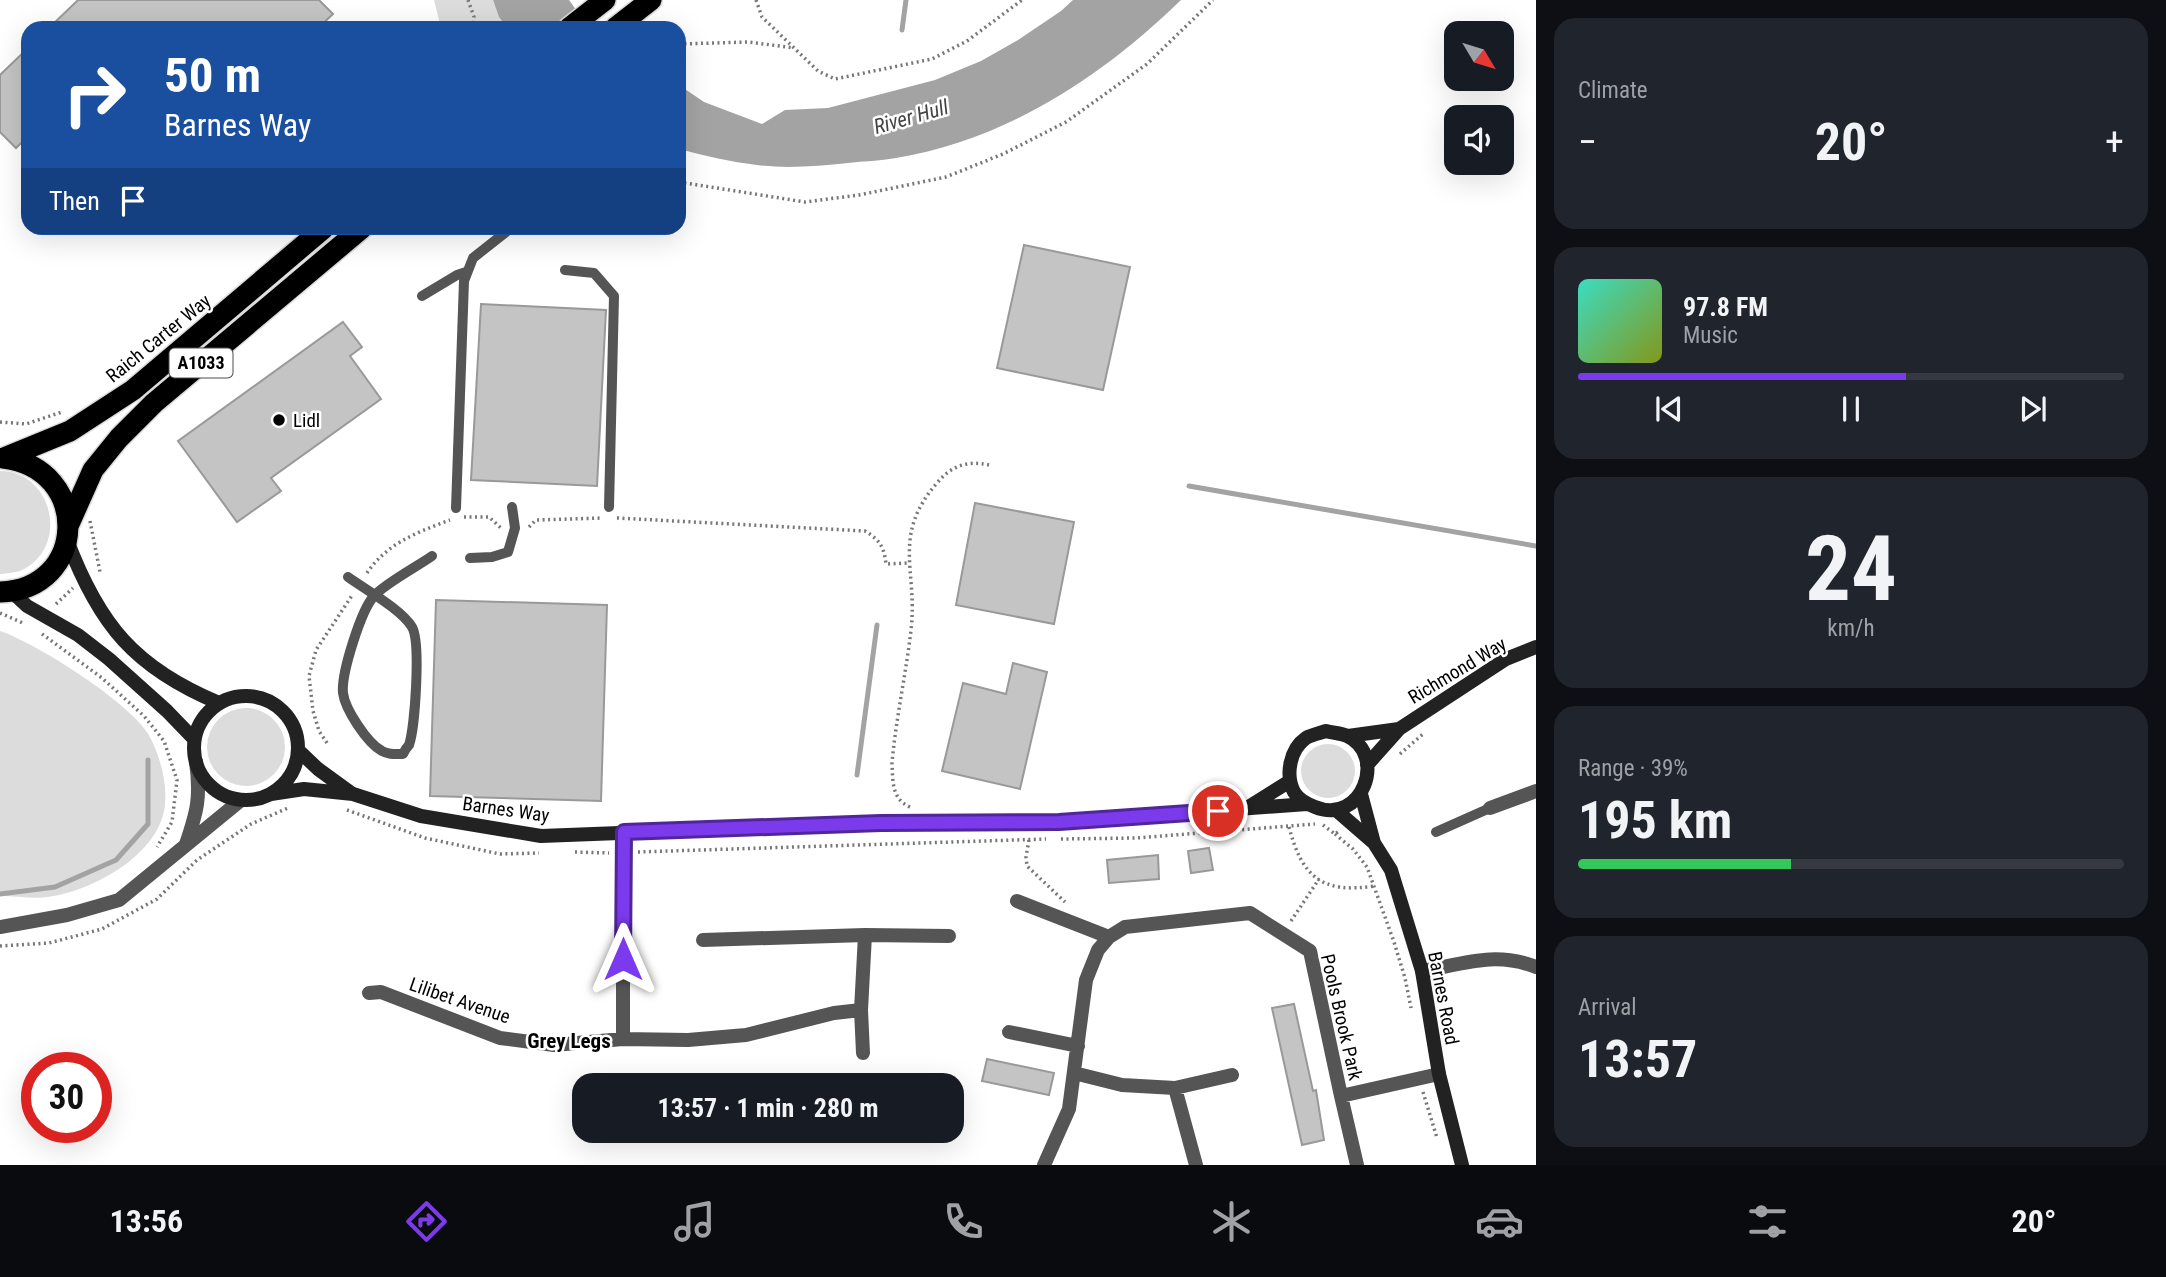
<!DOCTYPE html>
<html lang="en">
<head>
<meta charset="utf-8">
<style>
	body { margin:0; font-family:"Roboto Condensed",sans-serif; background:#20242c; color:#f1f3f6; height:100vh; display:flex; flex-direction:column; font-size:26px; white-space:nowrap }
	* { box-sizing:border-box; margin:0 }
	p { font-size:23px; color:#9ea1a6 }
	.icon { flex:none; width:38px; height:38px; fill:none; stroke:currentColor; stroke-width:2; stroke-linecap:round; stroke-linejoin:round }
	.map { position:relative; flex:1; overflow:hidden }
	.sheet { display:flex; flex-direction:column; gap:18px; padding:18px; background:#0d0f14; width:630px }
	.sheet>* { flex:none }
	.top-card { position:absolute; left:21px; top:21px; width:665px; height:214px; border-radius:21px; box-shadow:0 7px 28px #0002; background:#1a4fa0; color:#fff; overflow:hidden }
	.needle { width:46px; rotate:128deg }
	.buttons { position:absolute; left:1444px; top:21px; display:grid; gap:14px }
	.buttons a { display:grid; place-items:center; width:70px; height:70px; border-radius:14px; background:#171b24; box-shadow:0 7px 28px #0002; font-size:35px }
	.speed { position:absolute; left:21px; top:1052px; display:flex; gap:14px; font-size:35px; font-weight:700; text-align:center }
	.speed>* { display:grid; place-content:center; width:91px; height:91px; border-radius:50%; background:#171b24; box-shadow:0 7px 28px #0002; line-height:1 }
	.speed .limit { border:10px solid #d22; background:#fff; color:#111 }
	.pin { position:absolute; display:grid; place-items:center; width:60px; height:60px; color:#fff; margin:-30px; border:4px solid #fff; border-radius:50%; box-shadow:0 2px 7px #0007 }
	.me { position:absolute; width:77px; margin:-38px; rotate:0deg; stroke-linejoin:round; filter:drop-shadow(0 0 5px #0008) }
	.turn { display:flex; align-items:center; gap:24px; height:147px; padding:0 28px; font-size:32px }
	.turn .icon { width:91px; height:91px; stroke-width:2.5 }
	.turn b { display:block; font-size:49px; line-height:60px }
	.then { display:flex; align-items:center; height:66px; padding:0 28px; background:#0003; gap:14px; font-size:26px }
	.big { font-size:52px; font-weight:700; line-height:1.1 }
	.sheet .widget { flex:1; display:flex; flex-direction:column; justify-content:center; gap:10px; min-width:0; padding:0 24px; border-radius:21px; background:#20242c }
	.sheet .dial { align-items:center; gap:0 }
	.dial b { font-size:91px; line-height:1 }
	.song { display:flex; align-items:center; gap:21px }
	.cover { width:84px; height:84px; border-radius:10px; background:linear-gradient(135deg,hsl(170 70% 55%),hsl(70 70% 35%)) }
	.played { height:7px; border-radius:4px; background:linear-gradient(90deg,#7c3aed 60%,#363941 60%) }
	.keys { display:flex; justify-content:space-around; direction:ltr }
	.heat { display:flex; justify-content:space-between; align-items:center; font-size:38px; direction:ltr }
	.charge { height:10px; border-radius:5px; background:linear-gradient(90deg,#34c759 39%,#363941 0) }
	.trip { position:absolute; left:572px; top:1073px; width:392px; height:70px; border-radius:21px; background:#171b24; box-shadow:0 7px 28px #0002; font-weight:700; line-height:70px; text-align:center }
	.tab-bar { display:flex; height:112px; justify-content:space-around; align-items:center; background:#090b0e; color:#9ea1a6 }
	.tab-bar .icon { width:49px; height:49px }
	.tab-bar .selected { color:#7c3aed }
	.tab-bar b { font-size:32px; color:#f1f3f6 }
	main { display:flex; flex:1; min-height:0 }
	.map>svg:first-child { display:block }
	.green { fill:#dcdcdc }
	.water { fill:#a3a3a3 }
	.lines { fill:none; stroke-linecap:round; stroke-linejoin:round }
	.stream { stroke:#a3a3a3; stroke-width:5 }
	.building { fill:#c4c4c4; stroke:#999; stroke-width:2 }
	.highway-casing { stroke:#dbdbdb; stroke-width:24 }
	.path { stroke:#777; stroke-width:3.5; stroke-dasharray:2 3.5; stroke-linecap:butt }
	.lane { stroke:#555; stroke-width:10 }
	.street { stroke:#555; stroke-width:14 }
	.secondary { stroke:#222; stroke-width:14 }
	.highway { stroke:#000; stroke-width:21 }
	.route-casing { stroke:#51269a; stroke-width:18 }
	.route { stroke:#7c3aed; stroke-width:12 }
	.poi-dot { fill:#000; stroke:#fff; stroke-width:2.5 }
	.labels { text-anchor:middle; stroke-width:5; stroke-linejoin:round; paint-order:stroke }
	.shield { fill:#fff; stroke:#4c4c4c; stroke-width:2 }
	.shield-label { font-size:18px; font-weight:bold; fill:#000 }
	.street-label { font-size:19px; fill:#000; stroke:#fff }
	.poi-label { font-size:19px; fill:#000; stroke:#fff; text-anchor:start }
	.water-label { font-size:21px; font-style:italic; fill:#444; stroke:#fff }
	.neighbourhood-label { font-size:21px; font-weight:bold; fill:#000; stroke:#fff }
</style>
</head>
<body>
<main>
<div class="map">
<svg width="1536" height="1165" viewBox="0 0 1536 1165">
	<rect width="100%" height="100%" fill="#fff"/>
	<path class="green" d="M434,0H493L499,17L507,28H441Z
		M0,471C53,471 70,547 22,570C16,573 7,573 0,574Z
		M0,631C36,643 133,704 150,737C160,757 167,781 165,804C161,854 93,891 48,897C33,899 15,896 0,896Z
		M207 747a39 39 0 1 1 78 0a39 39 0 1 1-78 0Z
		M1301 771a27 27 0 1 1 54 0a27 27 0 1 1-54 0Z"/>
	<path class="water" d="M493,0H569L589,28H507L499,17Z
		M1073,0H1181C1102,77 1006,140 896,158C880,161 864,161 848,163C818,166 787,169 757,165C731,162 705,156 679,149V85L704,102L762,124L785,110L828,108L935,80L981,61L1018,40L1061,11Z"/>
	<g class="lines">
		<path class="stream" d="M902,30L906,0
			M1189,486L1536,546
			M857,775L877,625
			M0,894L55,887L116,860L148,824V760"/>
	</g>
	<path class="building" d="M78,0H319L333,14L318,28H49Z
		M28,48V136L16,148L0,132V75Z
		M1024,245L1130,267L1103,390L997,368Z
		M481,304L606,310L597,486L471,480Z
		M343,322L362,347L350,356L381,399L271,478L281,491L237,522L178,441Z
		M975,503L1074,522L1054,624L956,605Z
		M436,600L607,605L601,801L430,796Z
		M1013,663L1047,672L1020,789L942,771L963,683L1006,694Z
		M1209,848L1213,870L1191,873L1188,851Z
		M1158,855L1159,879L1109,883L1107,860Z
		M1294,1004L1313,1091L1316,1090L1324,1140L1302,1145L1272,1008Z
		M987,1059L1054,1073L1049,1095L982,1081Z"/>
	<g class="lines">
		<defs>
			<path id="highway" d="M569,28L605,0
				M615,28L651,0
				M4,458L70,431L133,390L324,228
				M69,524L93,470L119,438L154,403L362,228
				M0,592C88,590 92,468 3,458"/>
		</defs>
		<use href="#highway" class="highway-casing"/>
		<path class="path" d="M468,0L474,17L473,28
			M756,0L762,17L818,71L835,79L932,59L967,41L1022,0
			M679,44L749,42L794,48
			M679,182L805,202L859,195L946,177L1003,154L1066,122L1147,64L1213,0
			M0,422L26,424L62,412
			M464,517H489L501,528
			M617,518L865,531C880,540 884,547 886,564L908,563
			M90,521L100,572L98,573
			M529,527L536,520L602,518
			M367,573C387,543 418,532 450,520
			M56,604L73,588
			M0,613L23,623
			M42,634L102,678L144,716L164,741L177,780L172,822L157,847
			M327,743L319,731L313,711L309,676L316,650L353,594
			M1400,754L1423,734
			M910,807C891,799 893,780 892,763C896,718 906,674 911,630C918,570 891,536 937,483C951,466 967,460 989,465
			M347,810L425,838L500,854L539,853
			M1323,825L1335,834L1339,831
			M1289,827C1302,877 1322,894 1374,886
			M1335,834L1353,849L1367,867L1394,942L1405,978L1411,1008
			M1061,839L1136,838L1315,824
			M1029,840L1026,857L1027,866L1065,902
			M575,852L609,853
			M638,852L1046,839
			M1291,921L1319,879
			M0,946L49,943L102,929L157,899L197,860L251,824L288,808
			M1423,1092L1437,1138"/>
		<path class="lane" d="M565,270L594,273L614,296L609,507
			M422,296L457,275L466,272
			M456,508L464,281L473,258L511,228
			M470,558L492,557L508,552L515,528L512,507
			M348,577C366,590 401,609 412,627C421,642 415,728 409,745C408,746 404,752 403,754C395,754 389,755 382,751C367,743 345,709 343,693C341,674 361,610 374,596C384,584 418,566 432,556
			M1436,832L1490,808"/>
		<path class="street" d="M1490,808L1536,791
			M186,844C197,812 201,797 196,762
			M1017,901L1109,937
			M0,927L67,915L119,900L241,800
			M865,935L949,936
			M703,940L865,935L861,1010L863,1053
			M1422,971C1463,964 1495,951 1536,967
			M369,993L381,992L500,1038L554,1045L623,1039L688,1040L746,1035L834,1013L861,1010
			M1009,1032L1078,1046
			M623,1039V832
			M1074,1073L1122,1085L1175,1088L1196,1165
			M1175,1088L1232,1075
			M1341,1096L1357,1165
			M1044,1165L1069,1109L1086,980L1098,950L1109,937L1125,927L1250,913L1310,951L1341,1096L1439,1074"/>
		<path class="secondary" d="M67,540C99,625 135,668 219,703
			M12,592L27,606L78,635L109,659L167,711L194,739
			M194 748a52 52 0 1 1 104 0a52 52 0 1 1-104 0Z
			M1326,731C1333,733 1341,733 1347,736C1388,755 1362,826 1315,807C1307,804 1298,799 1294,792C1285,775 1290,749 1306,738C1311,735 1320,733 1326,731Z
			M1348,736L1399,729
			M298,750L318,769L351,793
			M1367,765L1399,729L1506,659L1536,647
			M271,794L304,789L353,794L421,816L541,836L881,823L1059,822L1307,804
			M1361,794L1374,843L1391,870L1422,971L1439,1074L1462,1165
			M1247,808L1290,781
			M1336,810L1374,843"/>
		<use href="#highway" class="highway"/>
	</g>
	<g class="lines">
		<defs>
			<path id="route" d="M623,959L624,832L881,823L1059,822L1218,811"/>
		</defs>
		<use href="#route" class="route-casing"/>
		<use href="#route" class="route"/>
	</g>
	<circle class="poi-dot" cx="279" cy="420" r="7"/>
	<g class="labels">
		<rect class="shield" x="169.5" y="348.5" width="63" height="29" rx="5"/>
		<g class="shield-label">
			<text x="201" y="369">A1033</text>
		</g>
		<g class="street-label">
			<text transform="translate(158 338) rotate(-39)" y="7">Raich Carter Way</text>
			<text transform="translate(1457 670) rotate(-31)" y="7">Richmond Way</text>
			<text transform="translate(506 809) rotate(8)" y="7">Barnes Way</text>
			<text transform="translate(1444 998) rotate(79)" y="7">Barnes Road</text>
			<text transform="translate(460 1000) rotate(19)" y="7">Lilibet Avenue</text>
			<text transform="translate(1342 1017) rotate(77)" y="7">Pools Brook Park</text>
		</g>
		<g class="poi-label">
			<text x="293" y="427">Lidl</text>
		</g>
		<g class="water-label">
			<text transform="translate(911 117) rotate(-16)" y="7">River Hull</text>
		</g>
		<g class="neighbourhood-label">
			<text x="569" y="1048">Grey Legs</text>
		</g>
	</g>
</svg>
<div class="buttons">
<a><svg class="needle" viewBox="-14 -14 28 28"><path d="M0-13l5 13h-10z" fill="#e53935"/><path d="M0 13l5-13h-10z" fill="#9ea1a6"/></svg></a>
<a><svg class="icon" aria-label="sound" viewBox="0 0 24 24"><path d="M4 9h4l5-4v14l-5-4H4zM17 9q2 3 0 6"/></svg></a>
</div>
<div class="speed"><div class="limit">30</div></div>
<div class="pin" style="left:1218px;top:811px;background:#d93025"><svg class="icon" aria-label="arrive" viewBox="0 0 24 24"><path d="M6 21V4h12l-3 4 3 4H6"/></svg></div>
<svg class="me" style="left:623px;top:959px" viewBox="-20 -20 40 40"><path d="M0-17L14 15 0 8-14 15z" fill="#7c3aed" stroke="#fff" stroke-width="4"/></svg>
<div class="trip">13:57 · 1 min · 280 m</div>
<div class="top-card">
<div class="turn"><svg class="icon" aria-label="right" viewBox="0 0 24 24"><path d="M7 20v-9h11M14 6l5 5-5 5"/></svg><div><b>50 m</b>Barnes Way</div></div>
<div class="then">Then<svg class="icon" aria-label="arrive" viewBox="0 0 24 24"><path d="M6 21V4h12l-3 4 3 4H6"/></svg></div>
</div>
</div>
<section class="sheet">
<div class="widget"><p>Climate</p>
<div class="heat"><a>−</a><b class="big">20°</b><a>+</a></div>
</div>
<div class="widget">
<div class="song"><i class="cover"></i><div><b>97.8 FM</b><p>Music</p></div></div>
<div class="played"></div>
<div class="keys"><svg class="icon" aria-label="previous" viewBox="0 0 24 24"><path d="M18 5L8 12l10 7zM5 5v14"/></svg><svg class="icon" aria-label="pause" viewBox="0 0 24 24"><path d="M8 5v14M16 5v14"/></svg><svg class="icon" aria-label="next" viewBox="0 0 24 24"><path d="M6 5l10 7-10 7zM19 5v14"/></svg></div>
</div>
<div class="widget dial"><b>24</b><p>km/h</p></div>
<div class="widget"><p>Range · 39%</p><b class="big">195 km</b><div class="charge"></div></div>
<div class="widget"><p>Arrival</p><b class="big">13:57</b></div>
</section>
</main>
<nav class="tab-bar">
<b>13:56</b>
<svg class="icon selected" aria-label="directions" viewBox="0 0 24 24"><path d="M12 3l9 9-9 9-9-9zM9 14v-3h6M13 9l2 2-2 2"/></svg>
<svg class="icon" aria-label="music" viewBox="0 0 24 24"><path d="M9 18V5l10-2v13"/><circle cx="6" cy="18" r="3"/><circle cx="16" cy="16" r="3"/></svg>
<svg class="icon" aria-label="phone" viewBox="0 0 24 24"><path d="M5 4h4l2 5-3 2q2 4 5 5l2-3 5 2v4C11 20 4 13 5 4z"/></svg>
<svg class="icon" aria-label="climate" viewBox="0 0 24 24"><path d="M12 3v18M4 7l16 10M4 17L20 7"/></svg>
<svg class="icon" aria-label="car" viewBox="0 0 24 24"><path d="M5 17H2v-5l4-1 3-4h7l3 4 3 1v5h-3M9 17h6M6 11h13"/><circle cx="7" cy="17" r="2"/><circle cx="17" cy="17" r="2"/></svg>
<svg class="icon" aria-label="filters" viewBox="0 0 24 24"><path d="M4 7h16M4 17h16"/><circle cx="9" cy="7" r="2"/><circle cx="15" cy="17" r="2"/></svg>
<b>20°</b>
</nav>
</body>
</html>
